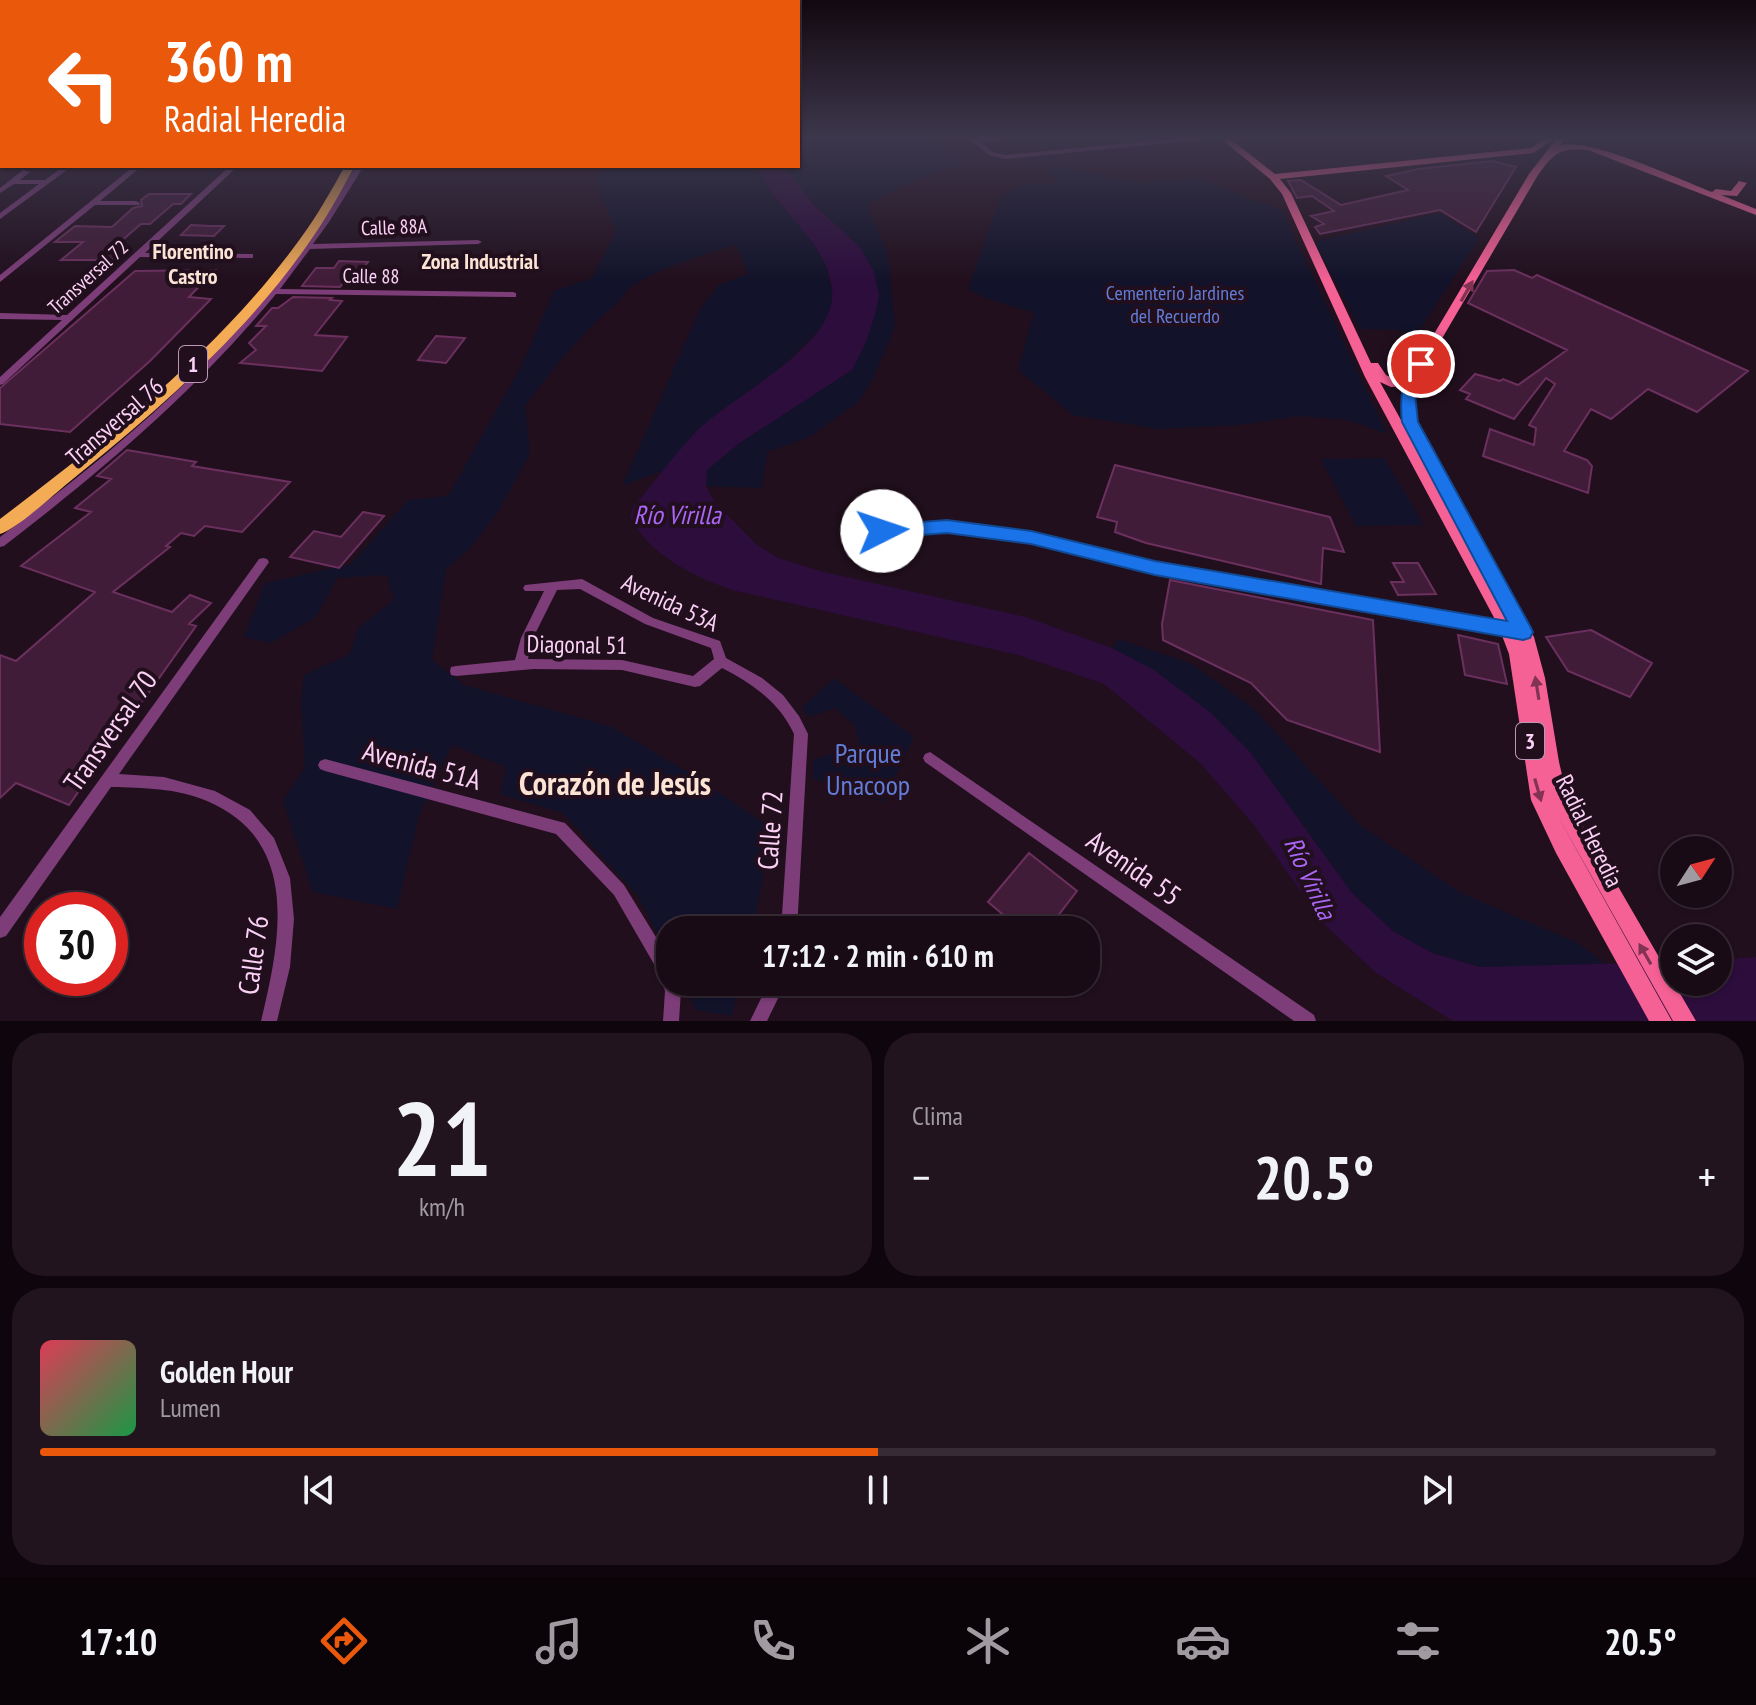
<!DOCTYPE html>
<html lang="es">
<head>
<meta charset="utf-8">
<style>
	body { margin:0; font-family:"PT Sans Narrow",sans-serif; background:#22141f; color:#f1f3f6; height:100vh; display:flex; flex-direction:column; font-size:30px; white-space:nowrap }
	* { box-sizing:border-box; margin:0 }
	p { font-size:26px; color:#9f9ba1 }
	.icon { flex:none; width:44px; height:44px; fill:none; stroke:currentColor; stroke-width:2; stroke-linecap:round; stroke-linejoin:round }
	.map { position:relative; height:1021px; overflow:hidden }
	.panel { display:flex; flex-direction:column; gap:12px; padding:12px; background:#0e060c; flex:1 }
	.panel>* { flex:none }
	.guide { position:absolute; left:0px; top:0px; width:800px; height:168px; box-shadow:0 2px 6px #0004,0 0 0 2px #372b35; background:#ea580c; color:#fff; overflow:hidden }
	.needle { width:52px; rotate:54deg }
	.tools { position:absolute; left:1660px; top:836px; display:grid; gap:16px }
	.tools a { display:grid; place-items:center; width:72px; height:72px; border-radius:50%; background:#190b16; box-shadow:0 2px 6px #0004,0 0 0 2px #372b35; font-size:40px }
	.speed { position:absolute; left:24px; top:892px; display:flex; gap:16px; font-size:40px; font-weight:700; text-align:center }
	.speed>* { display:grid; place-content:center; width:104px; height:104px; border-radius:50%; background:#190b16; box-shadow:0 2px 6px #0004,0 0 0 2px #372b35; line-height:1 }
	.speed .limit { border:12px solid #d22; background:#fff; color:#111 }
	.pin { position:absolute; display:grid; place-items:center; width:68px; height:68px; color:#fff; margin:-34px; border:4px solid #fff; border-radius:50%; box-shadow:0 2px 8px #0007 }
	.me { position:absolute; width:88px; margin:-44px; rotate:86deg; stroke-linejoin:round; filter:drop-shadow(0 0 6px #0008) }
	.turn { display:flex; align-items:center; gap:28px; height:168px; padding:0 32px; font-size:36px }
	.turn .icon { width:104px; height:104px; stroke-width:2.5 }
	.turn b { display:block; font-size:56px; line-height:68px }
	.big { font-size:60px; font-weight:600; line-height:1.1 }
	.panel .widget { flex:1; display:flex; flex-direction:column; justify-content:center; gap:12px; min-width:0; padding:0 28px; border-radius:32px; background:#22141f }
	.panel .dial { align-items:center; gap:0 }
	.dial b { font-size:104px; line-height:1 }
	.song { display:flex; align-items:center; gap:24px }
	.cover { width:96px; height:96px; border-radius:12px; background:linear-gradient(135deg,hsl(350 70% 55%),hsl(140 70% 35%)) }
	.played { height:8px; border-radius:4px; background:linear-gradient(90deg,#ea580c 50%,#372b35 50%) }
	.keys { display:flex; justify-content:space-around; direction:ltr }
	.heat { display:flex; justify-content:space-between; align-items:center; font-size:44px; direction:ltr }
	.panel .tiles { flex:1; display:grid; gap:12px; grid-template-columns:1fr 1fr }
	.widget:last-child { grid-column:span 2 }
	.trip { position:absolute; left:656px; top:916px; width:444px; height:80px; border-radius:32px; background:#190b16; box-shadow:0 2px 6px #0004,0 0 0 2px #372b35; font-weight:600; line-height:80px; text-align:center }
	.tab-bar { display:flex; height:128px; justify-content:space-around; align-items:center; background:#0a0409; color:#9f9ba1 }
	.tab-bar .icon { width:56px; height:56px }
	.tab-bar .current { color:#ea580c }
	.tab-bar b { font-size:36px; color:#f1f3f6 }
	.map>svg:first-child { display:block }
	.green { fill:#12132a }
	.water { fill:#2c0d3c }
	.building { fill:#411c38; stroke:#6b305e; stroke-width:2 }
	.lines { fill:none; stroke-linecap:round; stroke-linejoin:round }
	.minor { fill:#7d3d79; fill-rule:evenodd }
	.major { fill:#f56095; fill-rule:evenodd }
	.highway { fill:#f4ab55; fill-rule:evenodd }
	.oneway { fill:#803353 }
	.route { fill:#1a73e8; stroke:#114b97; stroke-width:2 }
	.labels { text-anchor:middle; stroke-width:8; stroke-linejoin:round; paint-order:stroke }
	.far-street-label { font-size:20px; fill:#fcd1f6; stroke:#210f1d }
	.far-park-label { font-size:20px; fill:#627dd7; stroke:#210f1d }
	.far-neighbourhood-label { font-size:22px; font-weight:bold; fill:#fce3d3; stroke:#210f1d }
	.shield { fill:#210f1d; stroke:#ba97b5; stroke-width:2 }
	.shield-label { font-size:22px; font-weight:bold; fill:#fcd1f6 }
	.street-label { font-size:24px; fill:#fcd1f6; stroke:#210f1d }
	.water-label { font-size:26px; font-style:italic; fill:#ab66f5; stroke:#210f1d }
	.near-street-label { font-size:28px; fill:#fcd1f6; stroke:#210f1d }
	.near-park-label { font-size:28px; fill:#627dd7; stroke:#210f1d }
	.near-neighbourhood-label { font-size:32px; font-weight:bold; fill:#fce3d3; stroke:#210f1d }
</style>
</head>
<body>
<div class="map">
<svg width="1756" height="1021" viewBox="0 0 1756 1021">
	<rect width="100%" height="100%" fill="#210f1d"/>
	<path class="green" d="M798,138H925L960,165L910,181L867,204L888,255L895,327L872,381L858,402L810,437L767,452L762,488L706,486L707,469L741,442L852,370L842,230L813,204L784,166H798Z
		M1043,163L1137,183L1197,178L1282,211L1387,434L1348,420L1299,416L1240,425L1159,429L1073,415L1018,370L1034,313L983,297L968,289L1001,196L1020,186L1059,182Z
		M610,166H754L775,198L810,237L825,262L832,290L831,311L822,327L782,367L694,433L665,470L622,486L700,309L719,285L749,274L736,245C700,256 664,266 632,286C625,290 623,299 616,304C580,334 553,368 525,406L530,453L498,512L470,548L446,569L432,660L464,685L612,727L696,777L772,829L753,930H670V958L638,896L563,813L500,794L506,767L452,745L419,816L397,909L313,892L283,801L305,767L301,704L304,675L350,654L358,628L394,600L387,575L337,578L316,617L271,643L244,637L265,583L351,564L408,500L448,496L521,367L554,291L592,278L616,231L594,179Z
		M1439,213L1479,238L1416,336L1397,330L1360,329L1315,242Z
		M1384,458L1424,525L1356,526L1321,459Z
		M1119,639L1192,664L1254,709L1360,825L1461,893L1578,943L1608,966L1480,967L1432,953L1393,931L1352,893L1250,752L1112,648Z
		M834,678L914,737L883,802L813,779V760L860,744L854,725L835,708L809,717L802,708Z
		M682,982H740L732,1016L696,1010Z"/>
	<path class="water" d="M754,166H784L813,204L860,247L874,272L879,295L876,311L866,342L852,370L741,442L707,470L706,486L714,501L756,544L778,558L824,572L1026,617L1112,648L1154,670L1210,712L1250,752L1352,893L1393,931L1432,953L1480,967L1674,962V982H1718V960L1756,957V1021H1453L1376,973L1323,923L1254,825L1200,763L1104,684L1018,655L732,590C693,576 650,556 630,517L634,506C654,483 672,457 693,435C728,396 839,348 832,289C827,249 797,227 775,196C767,187 762,176 754,166Z"/>
	<path class="building" d="M1492,161L1516,167L1476,232L1440,210L1320,234L1315,227L1324,224L1311,216L1334,211L1312,196L1297,198L1288,181L1301,180L1341,205L1408,190L1386,176L1419,169Z
		M149,194H191L181,204H173L150,224H141L112,249H125L112,260H61L83,242H55L75,226L112,227L133,208L142,206L141,200Z
		M191,225L211,226H224L214,236L181,235Z
		M339,261L368,262L361,271H352L340,287L302,286L316,268H334Z
		M215,270L189,297L211,299L150,361L70,432L0,424V388L135,271Z
		M1514,270L1532,278L1537,275L1748,371L1697,412L1648,389L1611,419L1591,409L1564,451L1587,460L1592,466L1588,493L1483,456L1490,429L1534,445L1536,428L1529,425L1555,384L1546,378L1514,419L1466,399L1470,394L1460,390L1475,374L1500,381L1503,379L1518,385L1567,350L1468,303L1487,271Z
		M293,297L332,298L330,300L342,301L315,335L347,337L322,371L240,363L256,350L249,343L266,326H256L272,308H278Z
		M436,336L465,338L446,363L418,360Z
		M127,450L196,462L192,466L290,482L242,532L205,526L194,536L181,533L166,546L170,547L113,592L172,612L190,595L211,603L189,624L196,626L69,805L16,783L0,798V655L16,661L95,592L21,566L91,512L75,508L111,479L97,476Z
		M1115,465L1330,517L1344,552L1323,548L1321,584L1146,543L1115,532L1117,522L1097,517Z
		M363,512L384,516L339,568L290,557L314,531L341,537Z
		M1393,563H1418L1436,594L1398,595L1391,582H1404Z
		M1170,580L1373,620L1380,752L1287,720L1251,683L1163,640L1162,624Z
		M1591,630L1652,663L1630,697L1568,671L1546,637Z
		M1458,635L1498,644L1507,684L1465,675Z
		M1029,853L1077,891L1047,930H1021L988,902Z"/>
	<g class="lines">
		<path class="minor" d="M0,138H2V141H0Z
			M968,138H1002L999,140L980,142L993,152L1005,155L1179,138H1201L1198,140L1005,159L989,155Z
			M64,166L71,167L0,219V213L39,184H14L0,193V188L23,170L30,172L20,180H45Z
			M134,166H142L100,201H136L140,203L139,205H95L0,282V275Z
			M230,166H238L145,253L250,254H253V258L140,257L3,384L0,385V377L62,320L0,319V313L67,315Z
			M356,166H364L329,222L313,244L478,240L482,242L478,244L310,249L280,289L513,292L516,293V297L276,294C196,391 103,470 4,546L0,547V537C104,459 206,376 285,272C311,238 334,202 356,166Z
			M947,523L1031,534L1155,564L1512,626L1516,628L1518,631L1516,634L1512,636L1155,572L1031,542L947,531L882,535L876,531L882,527Z
			M263,558L267,559L269,562L267,565L119,774L164,777L215,791L250,810L274,838L290,878L294,919L290,967L277,1021H261C280,942 302,841 207,801C177,788 143,788 111,787L6,936L0,938V917L259,559Z
			M582,579L653,618L720,641L726,658L762,678L783,695L799,716L808,734L797,930H781L794,734C779,702 753,684 722,668L700,686L695,687L622,670L534,669L456,676L451,675L450,671L451,667L456,666L515,660L521,638L544,591H525L523,588L525,585ZM580,589L645,624L711,648L714,659L693,676L622,660L528,659L533,638L557,590Z
			M930,752L1314,1015L1316,1021H1294L925,762L923,758L925,754Z
			M325,759L565,823L624,885L670,960V982H678L681,991L679,1021H663L665,991L658,971L614,895L556,834L325,771L320,769L318,765L320,761Z
			M769,982H786L767,1021H750Z"/>
		<path class="major" d="M1220,138H1229L1275,174L1531,148L1546,138H1556L1533,153L1280,179L1291,193L1371,363H1378L1386,375L1396,380L1412,371L1529,174L1557,138H1565L1560,146C1588,136 1680,180 1712,192L1716,189L1731,191L1739,181L1747,183L1737,196L1721,195L1756,209V215L1588,150C1559,148 1555,152 1538,175L1427,364L1413,395L1414,415L1534,637L1545,678L1559,762L1568,800L1696,1021H1673L1556,813L1672,1021H1649L1556,853L1531,800L1509,654L1498,625L1365,377L1282,194L1270,179ZM1380,382L1391,387L1405,386L1401,395L1402,415L1471,547Z"/>
		<path class="highway" d="M345,166H355C340,193 326,219 308,244C244,336 155,413 68,483C52,496 18,528 0,534V519C108,437 220,350 300,239C317,216 331,191 345,166Z"/>
	</g>
	<defs><path id="oneway-solid" d="M-6-.8H1V-3.2L6.5 0L1 3.2V.8H-6Z" transform="scale(2)"/></defs>
	<g class="oneway">
		<use href="#oneway-solid" transform="translate(1467 291) rotate(-60)"/>
		<use href="#oneway-solid" transform="translate(1537 688) rotate(-99)"/>
		<use href="#oneway-solid" transform="translate(1538 790) rotate(74)"/>
		<use href="#oneway-solid" transform="translate(1645 954) rotate(-120)"/>
	</g>
	<linearGradient id="sky" x2="0" y2="1"><stop stop-color="#120810"/><stop offset="0.49" stop-color="#3d374c"/><stop offset="1" stop-color="#3d374c" stop-opacity="0"/></linearGradient>
	<rect width="1756" height="281" fill="url(#sky)"/>
	<path class="route" d="M1421,360L1429,364L1415,395L1418,422L1530,626L1533,632L1530,638L1523,640L1155,575L1031,544L947,533L882,538L873,531L882,525L947,520L1031,531L1155,561L1507,621L1402,422C1400,403 1400,368 1421,360Z"/>
	<g class="labels">
		<g class="far-street-label">
			<text transform="translate(394 227) rotate(-2)" y="7">Calle 88A</text>
			<text transform="translate(371 276) rotate(1)" y="7">Calle 88</text>
			<text transform="translate(88 277) rotate(-42)" y="7">Transversal 72</text>
		</g>
		<g class="far-park-label">
			<text x="1175" y="300">Cementerio Jardines<tspan x="1175" dy="23">del Recuerdo</tspan></text>
		</g>
		<g class="far-neighbourhood-label">
			<text x="193" y="259">Florentino<tspan x="193" dy="25">Castro</tspan></text>
			<text x="480" y="269">Zona Industrial</text>
		</g>
		<g class="shield">
			<rect x="179" y="346" width="28" height="36" rx="6"/>
			<rect x="1516" y="723" width="28" height="36" rx="6"/>
		</g>
		<g class="shield-label">
			<text x="193" y="372">1</text>
			<text x="1530" y="749">3</text>
		</g>
		<g class="street-label">
			<text transform="translate(115 422) rotate(-41)" y="8">Transversal 76</text>
			<text transform="translate(670 603) rotate(25)" y="8">Avenida 53A</text>
			<text transform="translate(577 645) rotate(1)" y="8">Diagonal 51</text>
			<text transform="translate(1589 831) rotate(64)" y="8">Radial Heredia</text>
		</g>
		<g class="water-label">
			<text x="677" y="524">Río Virilla</text>
			<text transform="translate(1310 878) rotate(65)" y="9">Río Virilla</text>
		</g>
		<g class="near-street-label">
			<text transform="translate(110 731) rotate(-55)" y="10">Transversal 70</text>
			<text transform="translate(422 765) rotate(15)" y="10">Avenida 51A</text>
			<text transform="translate(770 830) rotate(-86)" y="10">Calle 72</text>
			<text transform="translate(1134 868) rotate(35)" y="10">Avenida 55</text>
			<text transform="translate(253 955) rotate(-82)" y="10">Calle 76</text>
		</g>
		<g class="near-park-label">
			<text x="868" y="763">Parque<tspan x="868" dy="32">Unacoop</tspan></text>
		</g>
		<g class="near-neighbourhood-label">
			<text x="615" y="795">Corazón de Jesús</text>
		</g>
	</g>
</svg>
<div class="tools">
<a><svg class="needle" viewBox="-14 -14 28 28"><path d="M0-13l5 13h-10z" fill="#e53935"/><path d="M0 13l5-13h-10z" fill="#9f9ba1"/></svg></a>
<a><svg class="icon" aria-label="layers" viewBox="0 0 24 24"><path d="M12 4l9 5-9 5-9-5zM3 14l9 5 9-5"/></svg></a>
</div>
<div class="speed"><div class="limit">30</div></div>
<div class="pin" style="left:1421px;top:364px;background:#d93025"><svg class="icon" aria-label="arrive" viewBox="0 0 24 24"><path d="M6 21V4h12l-3 4 3 4H6"/></svg></div>
<svg class="me" style="left:882px;top:531px" viewBox="-20 -20 40 40"><circle r="19" fill="#fff"/><path d="M0-13L10 11 0 6-10 11z" fill="#1a73e8"/></svg>
<div class="trip">17:12 · 2 min · 610 m</div>
<div class="guide">
<div class="turn"><svg class="icon" aria-label="left" viewBox="0 0 24 24"><path d="M17 20v-9H6M10 6l-5 5 5 5"/></svg><div><b>360 m</b>Radial Heredia</div></div>
</div>
</div>
<section class="panel">
<div class="tiles">
<div class="widget dial"><b>21</b><p>km/h</p></div>
<div class="widget"><p>Clima</p>
<div class="heat"><a>−</a><b class="big">20.5°</b><a>+</a></div>
</div>
<div class="widget">
<div class="song"><i class="cover"></i><div><b>Golden Hour</b><p>Lumen</p></div></div>
<div class="played"></div>
<div class="keys"><svg class="icon" aria-label="previous" viewBox="0 0 24 24"><path d="M18 5L8 12l10 7zM5 5v14"/></svg><svg class="icon" aria-label="pause" viewBox="0 0 24 24"><path d="M8 5v14M16 5v14"/></svg><svg class="icon" aria-label="next" viewBox="0 0 24 24"><path d="M6 5l10 7-10 7zM19 5v14"/></svg></div>
</div>
</div>
</section>
<nav class="tab-bar">
<b>17:10</b>
<svg class="icon current" aria-label="directions" viewBox="0 0 24 24"><path d="M12 3l9 9-9 9-9-9zM9 14v-3h6M13 9l2 2-2 2"/></svg>
<svg class="icon" aria-label="music" viewBox="0 0 24 24"><path d="M9 18V5l10-2v13"/><circle cx="6" cy="18" r="3"/><circle cx="16" cy="16" r="3"/></svg>
<svg class="icon" aria-label="phone" viewBox="0 0 24 24"><path d="M5 4h4l2 5-3 2q2 4 5 5l2-3 5 2v4C11 20 4 13 5 4z"/></svg>
<svg class="icon" aria-label="climate" viewBox="0 0 24 24"><path d="M12 3v18M4 7l16 10M4 17L20 7"/></svg>
<svg class="icon" aria-label="car" viewBox="0 0 24 24"><path d="M5 17H2v-5l4-1 3-4h7l3 4 3 1v5h-3M9 17h6M6 11h13"/><circle cx="7" cy="17" r="2"/><circle cx="17" cy="17" r="2"/></svg>
<svg class="icon" aria-label="filters" viewBox="0 0 24 24"><path d="M4 7h16M4 17h16"/><circle cx="9" cy="7" r="2"/><circle cx="15" cy="17" r="2"/></svg>
<b>20.5°</b>
</nav>
</body>
</html>
